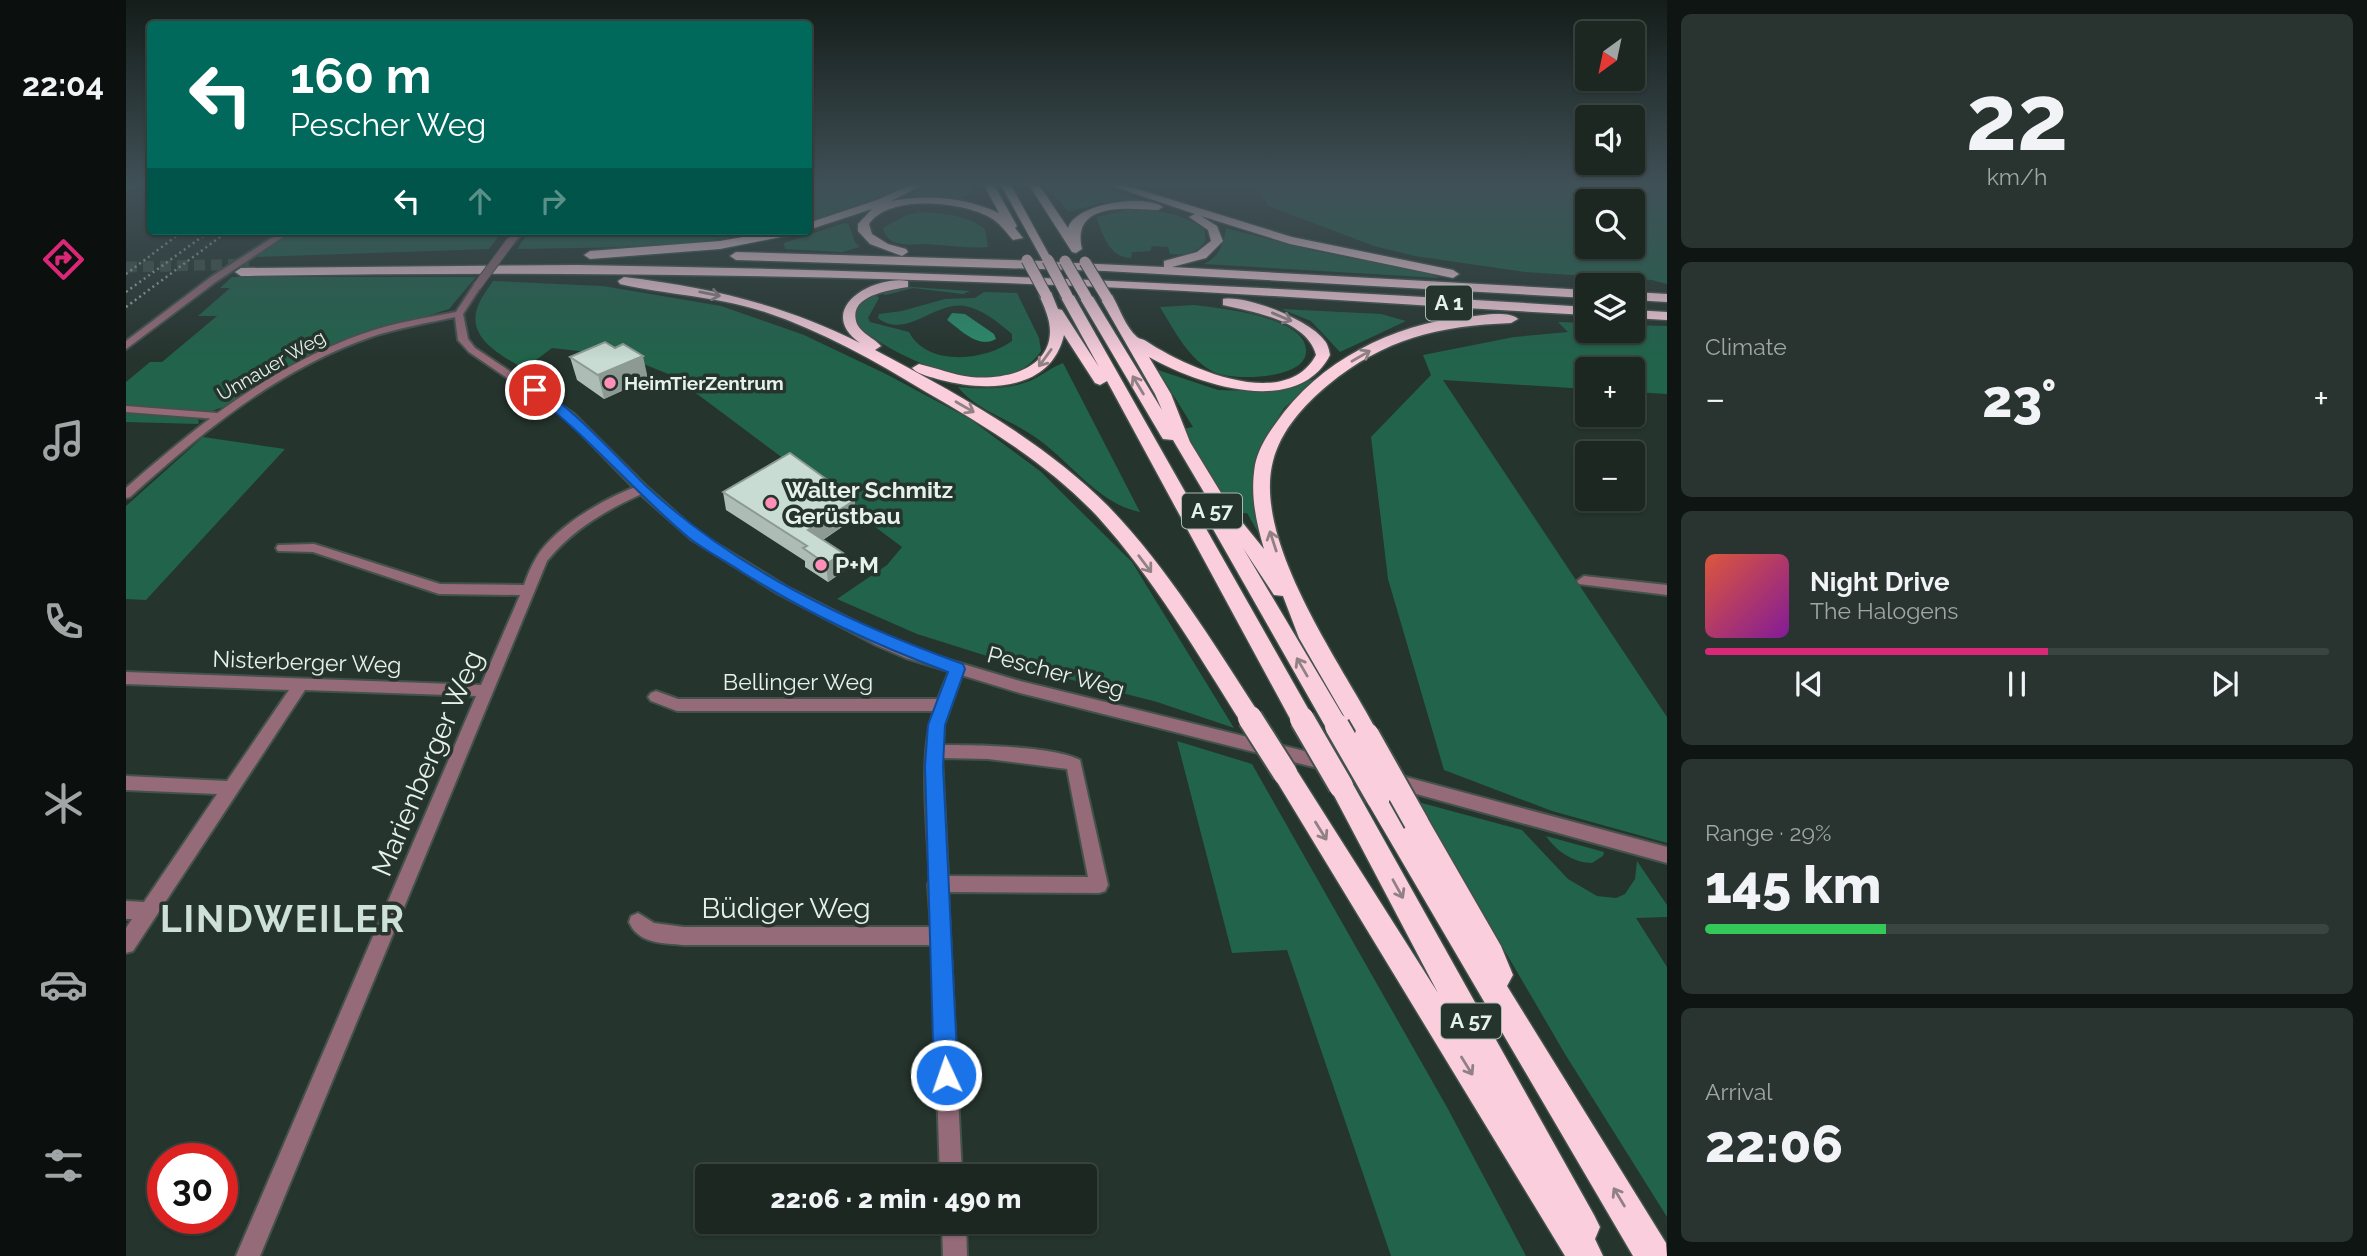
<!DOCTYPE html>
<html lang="en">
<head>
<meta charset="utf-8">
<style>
	body { margin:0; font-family:Raleway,sans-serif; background:#29332f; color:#f1f3f6; height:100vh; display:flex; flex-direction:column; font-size:26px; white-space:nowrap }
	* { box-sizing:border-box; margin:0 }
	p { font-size:23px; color:#a0a5a5 }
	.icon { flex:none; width:38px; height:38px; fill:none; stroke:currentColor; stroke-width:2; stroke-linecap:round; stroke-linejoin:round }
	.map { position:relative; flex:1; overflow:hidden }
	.side { display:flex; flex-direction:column; gap:14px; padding:14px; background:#0f1513; width:700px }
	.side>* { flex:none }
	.hud { position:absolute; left:21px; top:21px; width:665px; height:214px; border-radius:7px; box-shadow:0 2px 5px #0004,0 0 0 2px #3a4440; background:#00695c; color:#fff; overflow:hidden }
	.needle { width:46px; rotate:213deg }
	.tools { position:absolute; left:1449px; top:21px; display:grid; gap:14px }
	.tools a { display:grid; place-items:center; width:70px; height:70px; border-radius:7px; background:#1c2722; box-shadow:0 2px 5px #0004,0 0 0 2px #3a4440; font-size:35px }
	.speed { position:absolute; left:21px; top:1143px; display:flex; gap:14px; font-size:35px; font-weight:700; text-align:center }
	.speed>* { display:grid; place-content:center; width:91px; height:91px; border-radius:50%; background:#1c2722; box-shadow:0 2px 5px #0004,0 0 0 2px #3a4440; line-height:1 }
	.speed .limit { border:10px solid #d22; background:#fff; color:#111 }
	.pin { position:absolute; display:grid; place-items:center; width:60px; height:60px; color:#fff; margin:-30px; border:4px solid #fff; border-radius:50%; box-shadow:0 2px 7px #0007 }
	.me { position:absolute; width:77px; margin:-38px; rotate:357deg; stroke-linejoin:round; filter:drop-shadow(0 0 5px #0008) }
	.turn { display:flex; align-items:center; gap:24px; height:147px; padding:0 28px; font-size:32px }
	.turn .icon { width:91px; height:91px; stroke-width:2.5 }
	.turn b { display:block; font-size:49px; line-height:60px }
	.lanes { display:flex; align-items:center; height:66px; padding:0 28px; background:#0003; justify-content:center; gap:35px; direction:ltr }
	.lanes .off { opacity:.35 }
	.big { font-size:52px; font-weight:800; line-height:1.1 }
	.side .card { flex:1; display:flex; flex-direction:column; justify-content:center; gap:10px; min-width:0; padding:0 24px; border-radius:10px; background:#29332f }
	.side .dial { align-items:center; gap:0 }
	.dial b { font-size:91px; line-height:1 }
	.song { display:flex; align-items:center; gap:21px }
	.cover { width:84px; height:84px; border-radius:10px; background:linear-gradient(135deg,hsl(10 70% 55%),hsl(290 70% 35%)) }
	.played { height:7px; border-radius:4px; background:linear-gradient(90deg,#db2777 55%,#3a4440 55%) }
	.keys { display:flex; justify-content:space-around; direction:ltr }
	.heat { display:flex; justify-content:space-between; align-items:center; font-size:38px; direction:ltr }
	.charge { height:10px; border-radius:5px; background:linear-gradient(90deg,#34c759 29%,#3a4440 0) }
	.trip { position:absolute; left:569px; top:1164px; width:402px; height:70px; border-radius:7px; background:#1c2722; box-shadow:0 2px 5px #0004,0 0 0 2px #3a4440; font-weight:800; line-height:70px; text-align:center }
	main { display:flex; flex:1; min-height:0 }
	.dock { display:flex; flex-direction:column; width:126px; justify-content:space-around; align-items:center; background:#0b100e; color:#a0a5a5 }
	.dock .icon { width:49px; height:49px }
	.dock .current { color:#db2777 }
	.dock b { font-size:32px; color:#f1f3f6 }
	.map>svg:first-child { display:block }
	.green { fill:#21634b; fill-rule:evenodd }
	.water { fill:#2a8c6a }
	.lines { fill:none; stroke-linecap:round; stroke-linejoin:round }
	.motorway-tunnel { stroke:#42504a; stroke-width:11; stroke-dasharray:11 6; stroke-linecap:butt }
	.minor-casing { stroke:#44524c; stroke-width:4 }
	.tertiary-casing { stroke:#44524c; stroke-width:4 }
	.motorway-casing { stroke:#44524c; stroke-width:3 }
	.minor { fill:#956a79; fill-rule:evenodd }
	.tertiary { fill:#956a79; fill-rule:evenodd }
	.motorway { fill:#facedd; fill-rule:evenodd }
	.rail { stroke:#9eaaa4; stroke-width:2.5; stroke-dasharray:2 3.5; stroke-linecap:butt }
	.tertiary-bridge-casing { stroke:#44524c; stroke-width:10; stroke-linecap:butt }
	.motorway-bridge-far1-casing { stroke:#44524c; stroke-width:13; stroke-linecap:butt }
	.motorway-bridge-casing { stroke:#44524c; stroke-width:28; stroke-linecap:butt }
	.tertiary-bridge { stroke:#956a79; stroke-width:8 }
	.motorway-bridge-far1 { stroke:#facedd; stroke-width:11 }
	.motorway-bridge { stroke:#facedd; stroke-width:24 }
	.wall { fill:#adbdb5 }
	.shaded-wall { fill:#8d9a94 }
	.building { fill:#c9dcd3; stroke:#8d9a94; stroke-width:2 }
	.oneway { stroke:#908185 }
	.route { fill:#1a73e8; stroke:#114b97; stroke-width:2 }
	.poi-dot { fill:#ff8eb9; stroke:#25342d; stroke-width:2.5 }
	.labels { text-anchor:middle; stroke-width:7; stroke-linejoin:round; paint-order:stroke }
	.far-street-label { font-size:19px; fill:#e7f1ec; stroke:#25342d }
	.far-poi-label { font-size:19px; font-weight:bold; fill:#e7f1ec; stroke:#25342d; text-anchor:start }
	.shield { fill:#25342d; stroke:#adb8b3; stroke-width:2 }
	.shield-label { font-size:21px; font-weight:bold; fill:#e7f1ec }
	.poi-label { font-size:23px; font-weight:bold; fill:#e7f1ec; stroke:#25342d; text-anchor:start }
	.street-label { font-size:23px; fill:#e7f1ec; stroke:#25342d }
	.near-street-label { font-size:28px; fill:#e7f1ec; stroke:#25342d }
	.near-district-label { font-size:37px; font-weight:bold; letter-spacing:2px; fill:#cee1d8; stroke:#25342d }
</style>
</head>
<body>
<main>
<nav class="dock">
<b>22:04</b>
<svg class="icon current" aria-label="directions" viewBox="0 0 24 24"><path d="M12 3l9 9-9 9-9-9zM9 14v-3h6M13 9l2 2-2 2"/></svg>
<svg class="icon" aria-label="music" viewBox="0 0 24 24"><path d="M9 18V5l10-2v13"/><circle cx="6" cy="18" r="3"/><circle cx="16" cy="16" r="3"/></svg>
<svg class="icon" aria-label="phone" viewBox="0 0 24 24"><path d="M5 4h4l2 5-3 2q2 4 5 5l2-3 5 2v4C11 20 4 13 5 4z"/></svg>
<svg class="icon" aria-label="climate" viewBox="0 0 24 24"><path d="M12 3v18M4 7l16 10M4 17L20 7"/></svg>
<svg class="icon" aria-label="car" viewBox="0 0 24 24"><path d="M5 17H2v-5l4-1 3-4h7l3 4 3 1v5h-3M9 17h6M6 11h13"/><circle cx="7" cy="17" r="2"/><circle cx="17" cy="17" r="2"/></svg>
<svg class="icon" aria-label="filters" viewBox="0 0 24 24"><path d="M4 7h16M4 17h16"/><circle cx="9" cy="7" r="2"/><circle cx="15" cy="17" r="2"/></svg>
</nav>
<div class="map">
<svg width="1541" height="1256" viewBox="0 0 1541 1256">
	<rect width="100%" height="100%" fill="#25342d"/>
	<path class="green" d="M683,185H785L683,223Z
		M804,185H846L848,192L833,199L778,196Z
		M919,185H976L1014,200L976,203L943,212Z
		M1128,185H1541V284L1526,280L1399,272L1289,256L1248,246L1142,206ZM1461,201H1507V247H1461Z
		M999,210C1027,209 1055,212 1078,229L1080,240C1072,253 1059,256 1044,254L1042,247L1026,246L1024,251L1006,252L1005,258C982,257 978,235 970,217Z
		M795,212C818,213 840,215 859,229L862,247C841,249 821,245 800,244C790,244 781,246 771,243C763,241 759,236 757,228L780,215Z
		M718,223L723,225L729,242L734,247L716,252L659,249L658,243Z
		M1100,228L1189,251L1298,272L1314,278L1078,264C1094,256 1097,245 1100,228Z
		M163,231H377L363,249L129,257Z
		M403,231H642C560,248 474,248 391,249Z
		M106,277H350L323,309L211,344L179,359L100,406L86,411L0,407V382L24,362H36L91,316H72L104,288H94Z
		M367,281L477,286L595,306L678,335L760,374L844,419L914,471L1006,562L1108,728L1031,702L896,667L791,634L711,599L761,565L776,547L547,376L498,356L426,348L398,369C377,356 339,338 352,306C355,297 362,289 367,281Z
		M786,287L844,291L837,294L787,288L760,295L756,294L750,295L753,298L742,318L744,322L783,332C801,367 859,361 886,341V334C873,323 856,309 839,306C809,301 780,340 752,318L753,314L776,311L819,299L849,298L858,292L891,293L913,338L915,351C877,408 771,360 732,326L730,311C742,292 765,288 786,287Z
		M1068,305C1092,308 1182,316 1180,352C1179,380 1106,381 1088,372C1063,360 1048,330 1034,307Z
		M1155,309L1255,314L1280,321L1214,352L1185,321Z
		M1432,322L1461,323V331H1507V325L1541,326V394L1507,392V369H1461V389L1317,380L1541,717V843L1426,811L1318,770L1262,579L1245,437L1305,375L1297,355L1388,337L1442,332Z
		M937,363L1014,512C972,504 943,460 909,437C884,419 851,411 832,387C857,389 885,390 908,379C918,374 926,367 937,363Z
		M1032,370L1092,390L1128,391L1166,386L1192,378L1158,408L1137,443L1138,536L1133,534L1121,513L1106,514L1056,429L1067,427Z
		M0,412L71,418L73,422L72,424L0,422Z
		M77,437L159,449L20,600L0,599V506Z
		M1051,741L1126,764L1322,1109L1400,1256H1265L1161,950L1106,953Z
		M1292,802L1396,830L1442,879L1471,896L1490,898L1499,894L1509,879L1511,861L1541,905V917L1510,918L1541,967V1217L1439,1054Z
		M1420,836L1478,852L1477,856L1466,863C1448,863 1430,851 1420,836Z"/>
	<path class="water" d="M826,313L839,314L868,334L870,339C852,349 835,330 821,320Z"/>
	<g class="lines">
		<path class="motorway-tunnel" d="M0,267L123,264"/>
		<defs>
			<path id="minor" d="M157,231H166L91,281L0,349V341L85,277Z
				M0,406L91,413L96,416L91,419L0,412Z
				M516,485L522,489L520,492C482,509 448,528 421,561L134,1256H110L350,696L179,690L7,951L0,953V928L6,919H0V901L18,902L91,794L0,790V776L101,781L163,690L0,684V672L355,685L394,595L313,594L187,552L152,551L150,548L152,545L188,544L314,584L398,585C401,577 404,568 409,560C426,528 481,496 516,485Z
				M1458,576L1541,585V595L1453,584L1451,581Z
				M831,663L836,665L838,669L818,725L817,745C849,745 928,746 954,760L982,885L979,891L973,893L822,892L836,1176H814L806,945H558C537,943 512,944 503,922L505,916L512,913L528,923L558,927H805L802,884L804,880C802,834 792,751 808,711H551L525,701L522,697L525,693L530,691L552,699H812L824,669L826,665ZM816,758L862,759L941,769L962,877L822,876Z
				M816,1222H840L841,1256H817Z"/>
			<path id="tertiary" d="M6,185H18L0,190V186Z
				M390,231H398L387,244H381L380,242Z
				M349,283L356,285L337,314L342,339L349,348L448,414L520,486L573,533L661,587L760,637L790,650L894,681L1239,766L1245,768L1247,773L1245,778L1239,780L894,693L780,658L750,645L651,593L565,539L512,492L440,418L343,352L332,340L329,317C301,323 272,328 245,337C152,369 76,432 4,497L0,498V488C71,425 146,366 236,334C266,323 298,318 330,312Z
				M1265,773L1541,847V863L1265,787L1259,785L1257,780L1259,775Z"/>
			<path id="motorway" d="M784,185H797L765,201C801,194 839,197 873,213L858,185H868L891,226L889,228L897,238L887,240C880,232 873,222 863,217C836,202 763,194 743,224L746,234L762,244L780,249L782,252L776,256L744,244L732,231V224L746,209L682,230V223L751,200Z
				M875,185H885L927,262L1038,267V261L1071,252L1085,241L1082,230L1063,217L1069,214L983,185H998L1166,237L1327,270L1333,274L1327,278L1164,244L1075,216L1091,226L1097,241L1080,258L1046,267L1461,290V298L979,271L610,260L604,256L610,252L917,261Z
				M903,185H913L942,228C950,203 1019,194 1037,207L1032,210C1000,208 945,202 956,249L950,253L946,252Z
				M651,231H676L670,234L594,249L464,259L458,255L464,251L594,241Z
				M452,265C789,270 1125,285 1461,307V315C1292,306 1123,293 954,286C675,274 395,271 115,276L109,272L115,268Z
				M498,277C582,287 659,305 734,343C688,310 746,275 782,281V287C765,290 720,295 731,324C736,334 748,338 755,346L749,350C830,393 916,440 982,506C1041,567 1086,641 1132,712L1136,718L1132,724L1124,727L1116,724C1071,653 1028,579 971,516C922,464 861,427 800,392C749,361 696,331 639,312C590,296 542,295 494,284L492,281Z
				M920,291L925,292L932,309L936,310L973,367L934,296L941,292L948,296L1184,712L1188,719L1184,726L1176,728L1168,726L981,381L974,385L969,383L938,335C925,391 861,392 815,380C805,377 793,375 786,368L793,364C811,368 827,375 845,377C876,380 924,371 924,331C924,319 918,306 913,295Z
				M1507,292L1541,294V302L1507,300Z
				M960,293L967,297L1036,410L1029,394L974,298L976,295H986C993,307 1000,328 1011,337C1013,339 1017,339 1020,341C1059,367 1159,413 1190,355C1181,320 1127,312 1097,305V299C1121,295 1183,320 1198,340C1202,344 1203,350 1204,355C1171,419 1071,384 1023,357L1045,394L1064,442L1103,506L1138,549C1130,521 1124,495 1129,465C1132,450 1141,435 1150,423C1193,361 1267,324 1340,317C1354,316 1382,310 1392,319L1385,323C1313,326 1259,338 1202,385C1178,405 1155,430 1147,461C1126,542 1217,666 1253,735L1249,742L1241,745L1233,742L1173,638L1157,596L1148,595L1117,548L1223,726L1219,733L1211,735L1203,733L1083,522L1092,516L1047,440L1037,439L1035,436L953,297Z
				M1507,310L1541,312V320L1507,318Z
				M1159,763L1168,766L1312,993L1203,786L1206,779L1215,775L1224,779L1468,1215L1474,1227L1469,1239L1477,1256H1439L1150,780L1147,773L1150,766Z
				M1252,786L1261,789L1279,819L1281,814L1290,811L1299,814L1375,946L1387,975L1381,986L1540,1243L1541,1256H1507L1243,805L1239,797L1243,789Z"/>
		</defs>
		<use href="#minor" class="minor-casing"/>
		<use href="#tertiary" class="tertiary-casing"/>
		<use href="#motorway" class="motorway-casing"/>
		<use href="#minor" class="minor"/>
		<use href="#tertiary" class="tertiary"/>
		<use href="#motorway" class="motorway"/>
		<path class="rail" d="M0,274L57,231
			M0,292L84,231
			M0,307L102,231"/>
		<defs>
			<path id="tertiary-bridge" d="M352,285L384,242"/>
			<path id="motorway-bridge-far1" d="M901,260L920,295
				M922,260L941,296
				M939,261L960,297
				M959,262L981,298"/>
			<path id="motorway-bridge" d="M1124,718L1159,773
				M1176,719L1215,786
				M1211,726L1252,797
				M1241,735L1290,822"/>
		</defs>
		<use href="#tertiary-bridge" class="tertiary-bridge-casing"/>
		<use href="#motorway-bridge-far1" class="motorway-bridge-far1-casing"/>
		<use href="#motorway-bridge" class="motorway-bridge-casing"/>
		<use href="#tertiary-bridge" class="tertiary-bridge"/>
		<use href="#motorway-bridge-far1" class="motorway-bridge-far1"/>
		<use href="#motorway-bridge" class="motorway-bridge"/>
	</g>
	<path class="wall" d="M444,357L522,379L478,399L451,380Z
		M597,492L729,518L697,540L717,553L718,571L702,582L679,567V561L600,510Z"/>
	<path class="shaded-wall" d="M517,356L522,379L478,399L472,375Z
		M729,500V518L684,548L682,530Z
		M717,553L718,571L702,582L700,564Z"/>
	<path class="building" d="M479,342L489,348L497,344L517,356L472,375L444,357Z
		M664,453L729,500L682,530L717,553L700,564L677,548L681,546L597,492Z"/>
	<defs><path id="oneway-shaft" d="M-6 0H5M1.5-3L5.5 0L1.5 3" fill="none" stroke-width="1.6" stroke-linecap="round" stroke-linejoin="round" transform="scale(1.75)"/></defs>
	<g class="oneway">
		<use href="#oneway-shaft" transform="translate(584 294) rotate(11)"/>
		<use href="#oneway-shaft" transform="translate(1156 317) rotate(23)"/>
		<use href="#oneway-shaft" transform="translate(1235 356) rotate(-30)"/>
		<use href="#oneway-shaft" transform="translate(919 358) rotate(126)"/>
		<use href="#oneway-shaft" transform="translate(1012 385) rotate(-121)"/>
		<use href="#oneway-shaft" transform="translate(839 407) rotate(30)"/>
		<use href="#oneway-shaft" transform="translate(1147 541) rotate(-108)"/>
		<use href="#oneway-shaft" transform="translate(1019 564) rotate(53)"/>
		<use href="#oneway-shaft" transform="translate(1176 667) rotate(-120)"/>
		<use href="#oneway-shaft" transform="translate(1195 831) rotate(58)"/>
		<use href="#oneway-shaft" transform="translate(1272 889) rotate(61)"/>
		<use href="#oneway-shaft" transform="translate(1341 1066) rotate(58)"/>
		<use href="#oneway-shaft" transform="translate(1493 1197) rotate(-121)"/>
	</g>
	<linearGradient id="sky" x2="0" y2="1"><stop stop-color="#141d19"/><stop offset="0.51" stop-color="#405057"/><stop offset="1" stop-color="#405057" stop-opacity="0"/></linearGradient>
	<rect width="1541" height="360" fill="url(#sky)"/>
	<path class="route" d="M405,388C427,385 501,468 520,486C609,569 723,623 837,664L839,669L819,725L817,766L832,1075L829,1083L820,1087L812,1083L808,1075L799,766L802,725L822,672C747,644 683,614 616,572C598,560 578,550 562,537C507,491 462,435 405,393Z"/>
	<g class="poi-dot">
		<circle cx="484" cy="383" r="7"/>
		<circle cx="645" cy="503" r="7"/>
		<circle cx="695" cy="565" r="7"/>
	</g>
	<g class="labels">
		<g class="far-street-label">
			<text transform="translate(145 365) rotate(-30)" y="7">Unnauer Weg</text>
		</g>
		<g class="far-poi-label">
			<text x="498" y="390">HeimTierZentrum</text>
		</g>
		<g class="shield">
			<rect x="1300" y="285.5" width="46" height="35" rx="5"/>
			<rect x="1056" y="493.5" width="60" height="35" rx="5"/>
			<rect x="1315" y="1003.5" width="60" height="35" rx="5"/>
		</g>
		<g class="shield-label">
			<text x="1323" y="310">A 1</text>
			<text x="1086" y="518">A 57</text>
			<text x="1345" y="1028">A 57</text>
		</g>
		<g class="poi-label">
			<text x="659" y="498">Walter Schmitz<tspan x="659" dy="26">Gerüstbau</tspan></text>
			<text x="709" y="573">P+M</text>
		</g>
		<g class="street-label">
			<text transform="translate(181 662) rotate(2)" y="8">Nisterberger Weg</text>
			<text transform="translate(930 672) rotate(15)" y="8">Pescher Weg</text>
			<text x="672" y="690">Bellinger Weg</text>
		</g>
		<g class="near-street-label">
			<text transform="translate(301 763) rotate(-67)" y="10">Marienberger Weg</text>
			<text x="660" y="918">Büdiger Weg</text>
		</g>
		<g class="near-district-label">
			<text x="157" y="932">LINDWEILER</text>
		</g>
	</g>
</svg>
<div class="tools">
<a><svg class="needle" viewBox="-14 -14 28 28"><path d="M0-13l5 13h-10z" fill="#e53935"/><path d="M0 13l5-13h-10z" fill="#a0a5a5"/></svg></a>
<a><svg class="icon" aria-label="sound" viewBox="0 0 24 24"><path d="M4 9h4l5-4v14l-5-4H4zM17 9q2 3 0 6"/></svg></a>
<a><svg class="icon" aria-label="search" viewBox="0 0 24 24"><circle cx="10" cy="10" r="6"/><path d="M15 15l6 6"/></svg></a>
<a><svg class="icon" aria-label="layers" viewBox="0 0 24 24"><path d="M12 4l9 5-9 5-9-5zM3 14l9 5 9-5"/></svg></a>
<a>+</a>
<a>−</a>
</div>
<div class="speed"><div class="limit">30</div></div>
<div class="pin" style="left:409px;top:390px;background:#d93025"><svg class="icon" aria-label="arrive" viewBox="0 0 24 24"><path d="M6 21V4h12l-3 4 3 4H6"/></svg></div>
<svg class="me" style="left:820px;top:1075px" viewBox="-20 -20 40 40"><circle r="17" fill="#1a73e8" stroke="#fff" stroke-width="3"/><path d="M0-11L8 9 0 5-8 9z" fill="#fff"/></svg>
<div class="trip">22:06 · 2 min · 490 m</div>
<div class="hud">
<div class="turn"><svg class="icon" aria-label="left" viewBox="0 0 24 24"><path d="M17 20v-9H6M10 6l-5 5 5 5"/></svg><div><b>160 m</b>Pescher Weg</div></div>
<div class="lanes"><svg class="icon" aria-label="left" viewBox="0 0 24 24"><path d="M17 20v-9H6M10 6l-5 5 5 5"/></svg><svg class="icon off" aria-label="ahead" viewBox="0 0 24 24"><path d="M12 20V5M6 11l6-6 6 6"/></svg><svg class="icon off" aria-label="right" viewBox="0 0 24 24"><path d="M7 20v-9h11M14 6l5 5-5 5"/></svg></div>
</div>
</div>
<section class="side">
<div class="card dial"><b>22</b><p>km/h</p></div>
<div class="card"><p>Climate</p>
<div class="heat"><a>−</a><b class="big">23°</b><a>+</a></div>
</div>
<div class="card">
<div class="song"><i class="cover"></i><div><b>Night Drive</b><p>The Halogens</p></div></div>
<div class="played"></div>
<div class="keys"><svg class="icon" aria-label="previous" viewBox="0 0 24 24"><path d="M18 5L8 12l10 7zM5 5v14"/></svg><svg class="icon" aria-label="pause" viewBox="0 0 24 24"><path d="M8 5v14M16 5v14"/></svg><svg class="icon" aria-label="next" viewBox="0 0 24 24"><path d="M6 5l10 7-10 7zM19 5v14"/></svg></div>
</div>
<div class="card"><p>Range · 29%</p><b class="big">145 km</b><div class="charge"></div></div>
<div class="card"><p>Arrival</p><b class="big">22:06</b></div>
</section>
</main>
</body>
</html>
